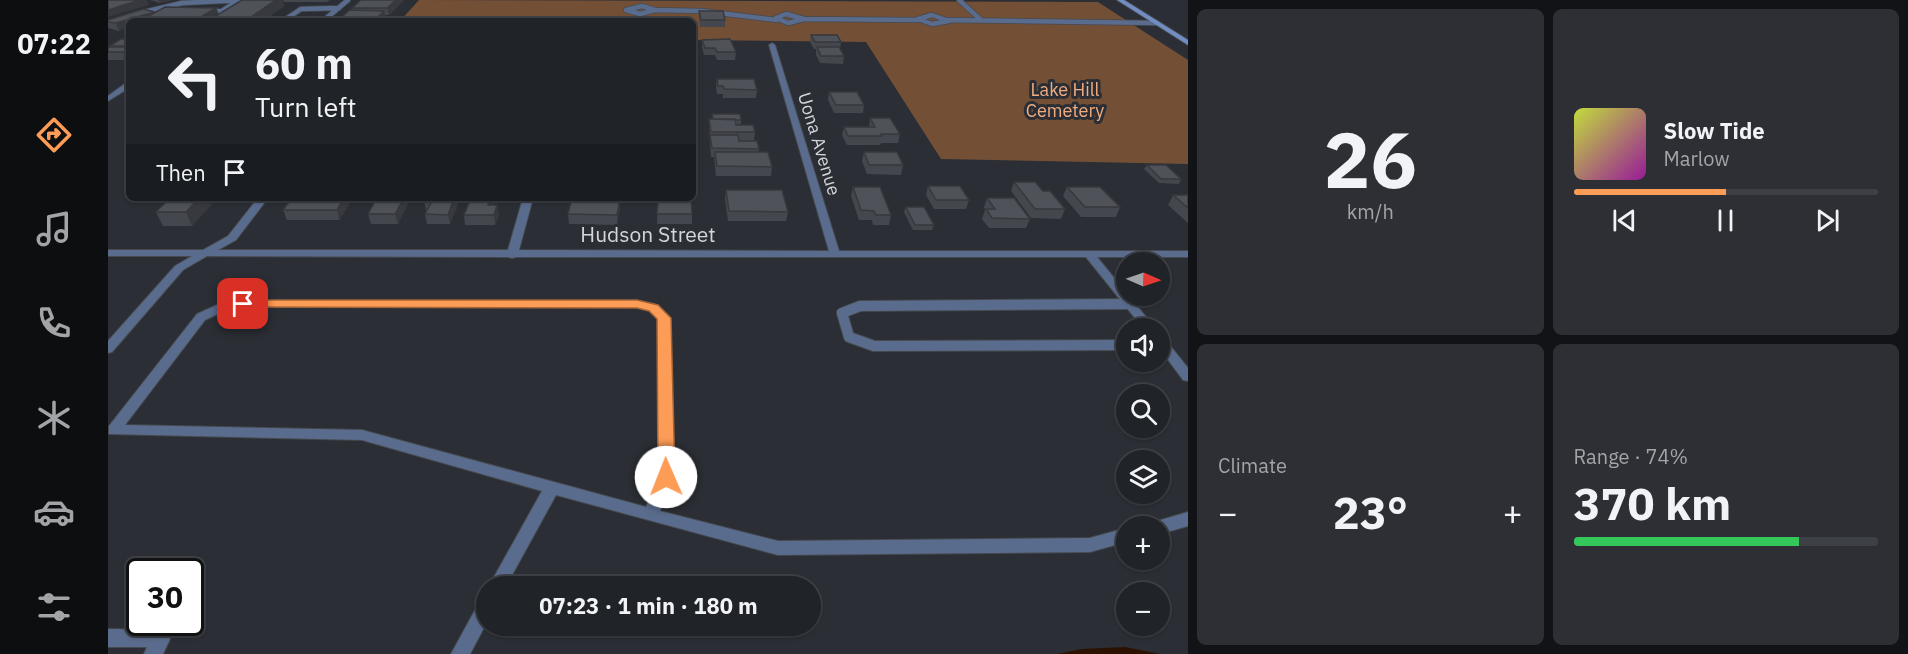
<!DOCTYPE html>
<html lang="en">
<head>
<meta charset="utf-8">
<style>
	body { margin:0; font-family:"IBM Plex Sans",sans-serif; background:#2d2f34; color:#f1f3f6; height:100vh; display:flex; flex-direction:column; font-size:22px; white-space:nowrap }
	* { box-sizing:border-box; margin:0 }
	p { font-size:20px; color:#a2a4a8 }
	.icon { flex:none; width:33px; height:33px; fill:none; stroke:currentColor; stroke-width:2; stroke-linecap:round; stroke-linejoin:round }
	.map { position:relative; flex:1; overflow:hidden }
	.details { display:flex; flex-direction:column; gap:9px; padding:9px; background:#121316; width:720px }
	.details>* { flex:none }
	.hud { position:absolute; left:18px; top:18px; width:570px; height:183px; border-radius:9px; box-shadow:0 2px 4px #0004,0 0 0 2px #3d4045; background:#202328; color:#f1f3f6; overflow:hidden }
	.needle { width:39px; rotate:92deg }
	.controls { position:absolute; left:1008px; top:252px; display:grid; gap:12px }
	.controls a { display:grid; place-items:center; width:54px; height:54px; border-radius:50%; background:#202328; box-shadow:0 2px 4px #0004,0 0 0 2px #3d4045; font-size:30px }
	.speed { position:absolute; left:18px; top:558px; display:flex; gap:12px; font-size:30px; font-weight:700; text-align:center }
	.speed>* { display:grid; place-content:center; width:78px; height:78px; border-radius:50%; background:#202328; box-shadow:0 2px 4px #0004,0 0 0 2px #3d4045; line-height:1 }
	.speed .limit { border:3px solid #111; border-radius:9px; background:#fff; color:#111 }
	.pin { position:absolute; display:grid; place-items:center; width:51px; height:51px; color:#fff; margin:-26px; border-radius:12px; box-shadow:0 3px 9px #0006 }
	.me { position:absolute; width:66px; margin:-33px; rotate:359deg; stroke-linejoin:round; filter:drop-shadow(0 0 4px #0008) }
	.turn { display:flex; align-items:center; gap:21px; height:126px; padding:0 30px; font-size:27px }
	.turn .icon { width:78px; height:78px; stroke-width:2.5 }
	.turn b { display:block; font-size:42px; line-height:51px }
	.then { display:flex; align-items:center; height:57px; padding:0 30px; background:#0003; gap:12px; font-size:22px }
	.big { font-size:45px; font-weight:700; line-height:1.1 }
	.details .card { flex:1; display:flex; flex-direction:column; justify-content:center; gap:9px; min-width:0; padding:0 21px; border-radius:9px; background:#2d2f34 }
	.details .dial { align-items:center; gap:0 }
	.dial b { font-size:78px; line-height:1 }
	.song { display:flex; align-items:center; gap:18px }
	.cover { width:72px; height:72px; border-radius:9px; background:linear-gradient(135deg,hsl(70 70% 55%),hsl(300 70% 35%)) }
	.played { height:6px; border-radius:3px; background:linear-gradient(90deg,#fd9c56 50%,#3d4045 50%) }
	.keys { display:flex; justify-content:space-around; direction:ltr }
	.heat { display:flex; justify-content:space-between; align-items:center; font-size:33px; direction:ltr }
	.charge { height:9px; border-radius:4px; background:linear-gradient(90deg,#34c759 74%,#3d4045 0) }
	.details .tiles { flex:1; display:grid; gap:9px; grid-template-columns:repeat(2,1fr) }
	.trip { position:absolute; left:368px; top:576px; width:345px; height:60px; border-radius:30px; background:#202328; box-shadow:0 2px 4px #0004,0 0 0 2px #3d4045; font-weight:700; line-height:60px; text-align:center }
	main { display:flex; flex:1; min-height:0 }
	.tabs { display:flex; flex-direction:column; width:108px; justify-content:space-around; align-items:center; background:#0d0e10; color:#a2a4a8 }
	.tabs .icon { width:42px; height:42px }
	.tabs .active { color:#fd9c56 }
	.tabs b { font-size:27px; color:#f1f3f6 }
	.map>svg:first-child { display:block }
	.green { fill:#734f36 }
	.water { fill:#2c1100 }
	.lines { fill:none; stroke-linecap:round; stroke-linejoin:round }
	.service-far1-casing { stroke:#464a4f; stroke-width:6 }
	.service-casing { stroke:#464a4f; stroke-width:12 }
	.minor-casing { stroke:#464a4f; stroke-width:2 }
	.secondary-casing { stroke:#464a4f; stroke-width:2 }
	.service-far1 { stroke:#5a6c8d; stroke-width:4.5 }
	.service { stroke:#5a6c8d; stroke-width:10 }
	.minor { fill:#5a6c8d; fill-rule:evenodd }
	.secondary { fill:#718dc3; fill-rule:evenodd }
	.wall { fill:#44474d }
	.shaded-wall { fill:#37393e }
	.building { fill:#4f5259; stroke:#37393e; stroke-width:1.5 }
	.route { fill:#fd9c56; stroke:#a46538; stroke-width:1.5 }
	.labels { text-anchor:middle; stroke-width:6; stroke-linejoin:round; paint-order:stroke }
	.far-park-label { font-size:18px; fill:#f0ad80; stroke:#2b2f35 }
	.far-street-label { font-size:18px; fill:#d4d6da; stroke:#2b2f35 }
	.street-label { font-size:21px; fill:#d4d6da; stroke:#2b2f35 }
</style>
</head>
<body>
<main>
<nav class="tabs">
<b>07:22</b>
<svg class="icon active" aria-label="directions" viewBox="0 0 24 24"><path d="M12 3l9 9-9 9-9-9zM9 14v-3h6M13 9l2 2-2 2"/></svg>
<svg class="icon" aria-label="music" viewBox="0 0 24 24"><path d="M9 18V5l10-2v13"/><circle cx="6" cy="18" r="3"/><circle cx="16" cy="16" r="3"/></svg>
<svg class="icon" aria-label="phone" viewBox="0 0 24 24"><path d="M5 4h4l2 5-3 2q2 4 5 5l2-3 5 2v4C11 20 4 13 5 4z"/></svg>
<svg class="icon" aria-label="climate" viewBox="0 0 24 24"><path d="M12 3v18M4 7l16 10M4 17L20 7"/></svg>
<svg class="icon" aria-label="car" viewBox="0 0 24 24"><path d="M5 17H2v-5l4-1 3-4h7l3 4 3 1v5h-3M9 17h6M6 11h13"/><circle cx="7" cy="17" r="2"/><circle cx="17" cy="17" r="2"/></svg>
<svg class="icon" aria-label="filters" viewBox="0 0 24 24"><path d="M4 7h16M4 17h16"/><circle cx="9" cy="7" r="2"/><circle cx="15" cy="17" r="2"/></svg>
</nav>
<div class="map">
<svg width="1080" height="654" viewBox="0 0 1080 654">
	<rect width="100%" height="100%" fill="#2b2f35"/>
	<path class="green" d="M311,0L990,2L1080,60V164L833,159L758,42L585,40V21H292Z"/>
	<path class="water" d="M1017,647L1052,654H949L974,649Z"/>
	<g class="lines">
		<defs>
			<path id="service-far1" d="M851,0L873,20
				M534,6L547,10L532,14L518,10Z
				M547,10L594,11L669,20
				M100,12L114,11L128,2
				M28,14L74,3L135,0
				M678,14L696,19L680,23L668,18Z
				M824,15L841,21L824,24L810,19Z
				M696,19L810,20
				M840,20L1049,23
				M175,21L193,9L231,8
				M215,21L240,0"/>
			<path id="service" d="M1018,345L766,346L741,337L734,313L752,306L1021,304"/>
			<path id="minor" d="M664,43L667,45L731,251H1080V257H989L1047,328H1035L978,257H408L404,258L400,257L99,256L75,270L4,352L0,353V341L67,266L84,256H0V250H95L120,236L150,198H160L128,240L110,250H400L415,198H425L411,250L721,251L661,45Z
				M18,83H21V88L0,101V96Z
				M135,301H529L549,305L562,318L565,476L552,511L670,541L982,538L1018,528V542L982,552L670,555L448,495L398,586H381L434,491L254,440L1,434V426L89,314L109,305ZM135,307H529L541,310L550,319L551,476L538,507L254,430L17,425L97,320L116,311Z
				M1052,337L1056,338L1080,368V381L1075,380L1052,349Z
				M1080,512V526L1052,534V526H1044L1046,522Z
				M378,599V624L362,654H343L372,601Z
				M0,629L53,630L59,633L62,639L55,654H36L39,647H0Z"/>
			<path id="secondary" d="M1009,0H1016L1080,40V45Z"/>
		</defs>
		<use href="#service-far1" class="service-far1-casing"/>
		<use href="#service" class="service-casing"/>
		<use href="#minor" class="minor-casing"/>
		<use href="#secondary" class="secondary-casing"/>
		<use href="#service-far1" class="service-far1"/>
		<use href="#service" class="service"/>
		<use href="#minor" class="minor"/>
		<use href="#secondary" class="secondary"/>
	</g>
	<path class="wall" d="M42,0H64L52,3Z
		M134,0H174L176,6L155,21H21L11,31L0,28V20L47,13L108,8L111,14Z
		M175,0H222L219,2H176Z
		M296,0L281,15H277L278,18L244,10V8Z
		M591,11L617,20V27H592L591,18Z
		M703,35L733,42L732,49L736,56L735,64L712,63L708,55V49H706L702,42Z
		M21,39V60H0V47H2V46Z
		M594,40L628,52L627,60H609L607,55H596L594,47Z
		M609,79L649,90L648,98H615V94H609L608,87Z
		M721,92L756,105L755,113H726L720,100Z
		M604,114L633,120V124H628L647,132L646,141L651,149L650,152L664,167L663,176H608L606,157H603L602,143L601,119H604Z
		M762,118L792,134L790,143H773L772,145H739L734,135L736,127H761Z
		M756,152L795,165L793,175L759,174L754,161Z
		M1039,165L1073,179L1071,184L1051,183L1036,169Z
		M906,182L935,191L957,209L953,219L923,218L903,191Z
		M820,186L861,200L858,209H826L818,195Z
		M745,187L783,215L781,225H765L764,220H751L743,196Z
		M959,187L1012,207L1008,217H973L955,196Z
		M618,190L680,212L678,221H620L617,199Z
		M1065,195H1080V223L1060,205Z
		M59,198H109L84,226H55L48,212L60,200Z
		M184,198H242L243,201L231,220H179L175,210Z
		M318,198H352L342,224H319L317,214L319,210H318L316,201Z
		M363,198H387L385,205L391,215L387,225H357L356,215Z
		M879,198L922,219L918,228H881L874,219L877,210L876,207Z
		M302,199L290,224H263L260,214Z
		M550,201L584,214V224H549Z
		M512,207L509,225L461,224L460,214Z
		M798,207L826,225L824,230H805L796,212Z"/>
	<path class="shaded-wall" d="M32,0H39L41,5L0,17V10Z
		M51,0H64L52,3Z
		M168,0H174L176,6L155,21H137Z
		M288,0H296L281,15L279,8Z
		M108,8L112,18L101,21H89L88,20Z
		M276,11L278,18L274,21H266Z
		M47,12L50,19H35L36,21H21V27L11,31L8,23Z
		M91,198H109L84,226L78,212Z
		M236,198H242L243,201L231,220L229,210Z
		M296,198H302V199L290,224L287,214Z
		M346,198H352L342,224L340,215Z
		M382,198H387L381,215L380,205Z
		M512,198V207L509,225V215Z
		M389,205L391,215L387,225L386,215Z"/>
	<path class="building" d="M0,0H32L0,10Z
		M134,0H168L137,21L101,20Z
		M253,0H288L279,8H244Z
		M57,7L108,8L88,20L35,19Z
		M35,9L47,12L8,23L0,22V20Z
		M242,10L276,11L266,21H229Z
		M591,11H615L617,20H593Z
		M161,19H204L202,21H158Z
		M703,35H729L733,42H707Z
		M13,39H21V46H2Z
		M622,39L628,52H609L607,48H597L594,40Z
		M0,47H21V52H0Z
		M709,47H731L736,56H713Z
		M609,79H646L649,90L616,89L615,86H610Z
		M721,92H749L756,105H728Z
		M604,114H632L633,120L605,119Z
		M762,118H782L792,134H773L774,136H740L736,127H767Z
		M601,119H627L628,125H645L647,132H603Z
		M602,135H630L631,141H649L651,149L604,148Z
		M607,152H660L664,167L609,166Z
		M756,152H789L795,165H761Z
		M1039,165H1058L1073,179H1053Z
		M906,182H927L935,191H942L957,209H927Z
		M820,186H852L861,200H828Z
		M745,187H772L783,215H768L766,211L753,210Z
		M959,187H992L1012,207H977Z
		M618,190H674L680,212L621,211Z
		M1065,195H1080V208Z
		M62,198H91L78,212H48Z
		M184,198H236L229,210H175Z
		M269,198H296L287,214H260Z
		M318,198H346L340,215L317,214L324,201H316Z
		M363,198H382L380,205H389L386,215H356Z
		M464,198H512L509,215L460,214Z
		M555,198H583L584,214H549L550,201H555Z
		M879,198H906L922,219L884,218L878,209H887Z
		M798,207H816L826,225H807Z"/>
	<path class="route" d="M135,300H529L550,305L563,318L567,477L564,481L558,483L552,481L550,477L549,319L541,311L529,308L130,307L128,304Z"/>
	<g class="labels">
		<g class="far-park-label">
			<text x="957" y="96">Lake Hill<tspan x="957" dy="21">Cemetery</tspan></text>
		</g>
		<g class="far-street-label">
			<text transform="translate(711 144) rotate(73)" y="6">Uona Avenue</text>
		</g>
		<g class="street-label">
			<text x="540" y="242">Hudson Street</text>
		</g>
	</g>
</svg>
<div class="controls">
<a><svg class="needle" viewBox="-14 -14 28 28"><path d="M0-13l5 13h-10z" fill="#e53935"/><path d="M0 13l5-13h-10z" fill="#a2a4a8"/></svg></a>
<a><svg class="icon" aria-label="sound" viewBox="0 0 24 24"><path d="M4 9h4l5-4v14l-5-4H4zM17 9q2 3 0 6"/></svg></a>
<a><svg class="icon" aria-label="search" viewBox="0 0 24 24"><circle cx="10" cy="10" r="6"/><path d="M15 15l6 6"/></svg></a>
<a><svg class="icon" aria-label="layers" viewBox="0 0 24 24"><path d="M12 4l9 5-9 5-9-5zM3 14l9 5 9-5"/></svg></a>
<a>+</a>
<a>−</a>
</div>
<div class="speed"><div class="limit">30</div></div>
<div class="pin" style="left:135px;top:304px;background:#d93025"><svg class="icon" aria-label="arrive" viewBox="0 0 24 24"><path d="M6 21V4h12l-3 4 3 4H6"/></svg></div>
<svg class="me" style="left:558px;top:477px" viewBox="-20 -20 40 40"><circle r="19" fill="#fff"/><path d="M0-13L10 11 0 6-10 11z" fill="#fd9c56"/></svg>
<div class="trip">07:23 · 1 min · 180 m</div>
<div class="hud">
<div class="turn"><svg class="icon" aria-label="left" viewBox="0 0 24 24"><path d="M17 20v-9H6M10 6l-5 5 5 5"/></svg><div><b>60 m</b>Turn left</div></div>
<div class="then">Then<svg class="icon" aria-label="arrive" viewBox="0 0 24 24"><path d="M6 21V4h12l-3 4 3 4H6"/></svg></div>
</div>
</div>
<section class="details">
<div class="tiles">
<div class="card dial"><b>26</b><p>km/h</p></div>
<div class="card">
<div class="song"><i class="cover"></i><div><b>Slow Tide</b><p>Marlow</p></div></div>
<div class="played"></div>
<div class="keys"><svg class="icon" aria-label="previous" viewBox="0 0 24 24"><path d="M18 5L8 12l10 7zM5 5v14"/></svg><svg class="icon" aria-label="pause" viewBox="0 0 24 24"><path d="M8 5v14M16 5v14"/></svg><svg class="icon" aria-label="next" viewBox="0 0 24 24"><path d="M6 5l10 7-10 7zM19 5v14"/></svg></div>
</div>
<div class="card"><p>Climate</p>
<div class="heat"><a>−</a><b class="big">23°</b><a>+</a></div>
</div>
<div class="card"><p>Range · 74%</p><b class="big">370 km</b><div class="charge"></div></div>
</div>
</section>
</main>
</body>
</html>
